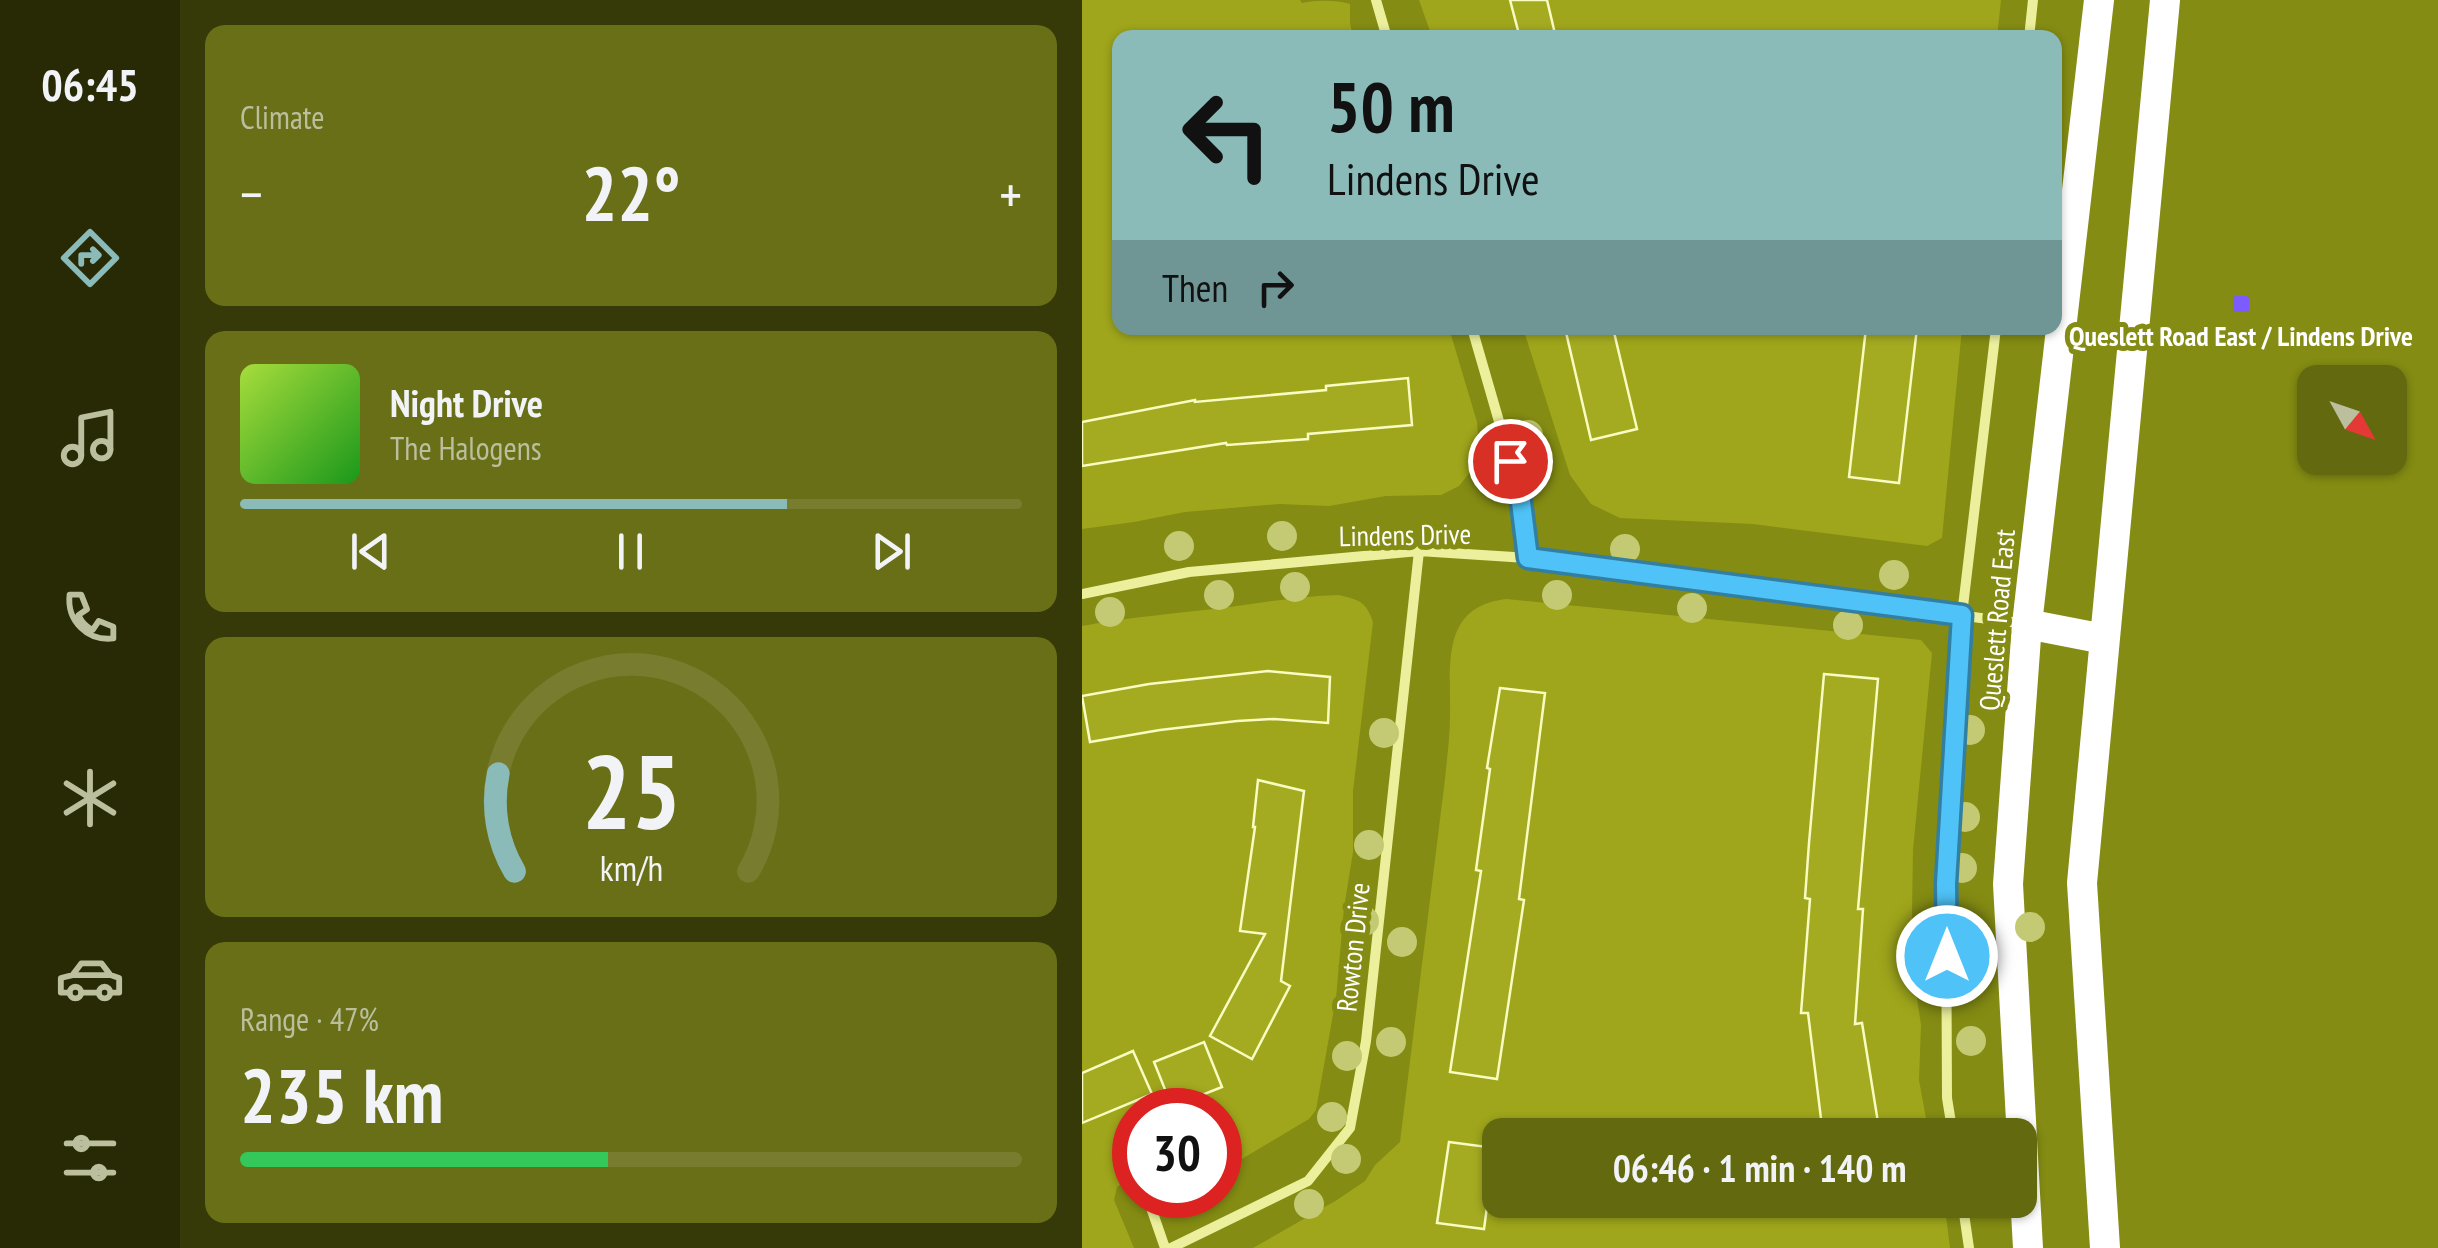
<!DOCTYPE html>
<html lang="en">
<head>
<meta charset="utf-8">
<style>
	body { margin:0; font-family:"PT Sans Narrow",sans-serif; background:#696f17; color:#f1f3f6; height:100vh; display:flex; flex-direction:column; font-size:38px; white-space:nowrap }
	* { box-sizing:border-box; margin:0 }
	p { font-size:32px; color:#bbbf9e }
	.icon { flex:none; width:55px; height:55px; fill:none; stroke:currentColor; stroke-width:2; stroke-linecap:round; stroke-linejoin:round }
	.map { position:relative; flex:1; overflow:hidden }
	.drawer { display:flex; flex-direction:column; gap:25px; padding:25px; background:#363a08; width:902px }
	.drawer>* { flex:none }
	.top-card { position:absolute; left:30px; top:30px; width:950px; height:305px; border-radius:20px; box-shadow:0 2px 8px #0004; background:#8bbbb9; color:#111; overflow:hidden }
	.needle { width:65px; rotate:130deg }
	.tools { position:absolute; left:1215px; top:365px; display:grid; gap:20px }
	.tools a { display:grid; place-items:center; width:110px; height:110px; border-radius:20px; background:#63690e; box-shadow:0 2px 8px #0004; font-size:50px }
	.speed { position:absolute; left:30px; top:1088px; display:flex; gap:20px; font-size:50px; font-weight:700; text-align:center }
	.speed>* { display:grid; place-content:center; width:130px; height:130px; border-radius:50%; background:#63690e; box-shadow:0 2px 8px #0004; line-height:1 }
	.speed .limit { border:15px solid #d22; background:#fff; color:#111 }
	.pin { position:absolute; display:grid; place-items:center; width:85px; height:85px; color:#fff; margin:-42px; border:5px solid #fff; border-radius:50%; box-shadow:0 2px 10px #0007 }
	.me { position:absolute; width:110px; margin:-55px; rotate:0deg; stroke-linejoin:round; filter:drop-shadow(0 0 8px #0008) }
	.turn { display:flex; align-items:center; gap:35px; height:210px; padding:0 50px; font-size:45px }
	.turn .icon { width:130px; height:130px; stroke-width:2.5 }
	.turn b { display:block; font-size:70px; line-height:85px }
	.then { display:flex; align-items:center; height:95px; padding:0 50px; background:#0003; gap:20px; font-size:38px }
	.big { font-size:75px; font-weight:700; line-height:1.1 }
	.drawer .tile { flex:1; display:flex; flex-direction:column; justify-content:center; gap:15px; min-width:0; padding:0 35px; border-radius:20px; background:#696f17 }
	.drawer .dial { align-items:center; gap:0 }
	.dial svg { height:260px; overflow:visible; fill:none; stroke:#777c2e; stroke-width:7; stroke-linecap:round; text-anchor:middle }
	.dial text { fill:#f1f3f6; stroke:none }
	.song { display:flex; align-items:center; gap:30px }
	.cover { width:120px; height:120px; border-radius:15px; background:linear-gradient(135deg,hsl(80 70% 55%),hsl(120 70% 35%)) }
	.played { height:10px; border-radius:5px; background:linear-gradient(90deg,#8bbbb9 70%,#777c2e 70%) }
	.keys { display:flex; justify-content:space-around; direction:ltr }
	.heat { display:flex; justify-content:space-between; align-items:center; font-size:55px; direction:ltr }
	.charge { height:15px; border-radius:8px; background:linear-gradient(90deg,#34c759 47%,#777c2e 0) }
	.trip { position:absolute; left:400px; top:1118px; width:555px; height:100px; border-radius:20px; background:#63690e; box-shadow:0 2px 8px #0004; font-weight:700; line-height:100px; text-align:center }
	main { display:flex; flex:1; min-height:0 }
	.dock { display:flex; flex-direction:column; width:180px; justify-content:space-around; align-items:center; background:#282a06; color:#bbbf9e }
	.dock .icon { width:70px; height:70px }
	.dock .selected { color:#8bbbb9 }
	.dock b { font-size:45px; color:#f1f3f6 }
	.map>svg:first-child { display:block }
	.green { fill:#9fa61b }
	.building { fill:#a4ab21; stroke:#f9fcc2; stroke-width:2.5 }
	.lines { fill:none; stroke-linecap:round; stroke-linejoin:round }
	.street { stroke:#ecf09c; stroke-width:10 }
	.highway { stroke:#fff; stroke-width:30 }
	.tree { fill:#c4ca73 }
	.route-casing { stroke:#337fa1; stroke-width:25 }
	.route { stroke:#4fc3f7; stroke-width:18 }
	.poi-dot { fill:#7e5bff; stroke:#848c13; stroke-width:4 }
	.labels { text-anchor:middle; stroke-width:10; stroke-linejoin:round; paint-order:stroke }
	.poi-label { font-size:28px; font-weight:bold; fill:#fff; stroke:#848c13 }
	.street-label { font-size:28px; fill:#fff; stroke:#848c13 }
</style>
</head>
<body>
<main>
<nav class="dock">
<b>06:45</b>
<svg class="icon selected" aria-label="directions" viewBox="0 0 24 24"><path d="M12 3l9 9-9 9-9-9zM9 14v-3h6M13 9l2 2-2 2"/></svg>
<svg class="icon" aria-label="music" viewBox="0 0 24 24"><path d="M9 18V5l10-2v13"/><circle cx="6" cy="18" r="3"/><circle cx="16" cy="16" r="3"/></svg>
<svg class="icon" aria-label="phone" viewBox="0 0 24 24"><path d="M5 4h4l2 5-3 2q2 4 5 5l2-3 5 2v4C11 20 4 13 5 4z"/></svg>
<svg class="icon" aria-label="climate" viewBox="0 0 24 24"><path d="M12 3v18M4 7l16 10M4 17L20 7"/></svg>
<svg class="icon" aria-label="car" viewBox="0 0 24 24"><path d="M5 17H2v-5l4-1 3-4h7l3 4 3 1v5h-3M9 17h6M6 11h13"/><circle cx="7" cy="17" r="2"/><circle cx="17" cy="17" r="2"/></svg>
<svg class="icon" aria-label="filters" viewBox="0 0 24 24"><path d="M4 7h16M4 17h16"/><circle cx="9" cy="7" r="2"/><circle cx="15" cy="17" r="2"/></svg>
</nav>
<section class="drawer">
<div class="tile"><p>Climate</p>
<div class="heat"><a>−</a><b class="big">22°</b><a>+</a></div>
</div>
<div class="tile">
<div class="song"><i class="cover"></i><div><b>Night Drive</b><p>The Halogens</p></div></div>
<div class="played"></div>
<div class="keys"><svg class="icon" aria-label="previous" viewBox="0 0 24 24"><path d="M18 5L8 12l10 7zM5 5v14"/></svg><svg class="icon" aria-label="pause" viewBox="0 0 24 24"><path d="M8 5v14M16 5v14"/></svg><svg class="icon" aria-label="next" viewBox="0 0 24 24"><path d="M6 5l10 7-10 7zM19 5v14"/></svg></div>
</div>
<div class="tile dial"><svg viewBox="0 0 100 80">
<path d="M14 69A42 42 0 1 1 86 69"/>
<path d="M14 69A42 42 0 0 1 9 39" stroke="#8bbbb9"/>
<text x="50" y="56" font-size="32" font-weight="700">25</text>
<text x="50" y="72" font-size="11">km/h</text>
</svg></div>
<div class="tile"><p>Range · 47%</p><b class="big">235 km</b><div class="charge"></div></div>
</section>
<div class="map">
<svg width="1356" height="1248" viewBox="0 0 1356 1248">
	<rect width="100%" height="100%" fill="#848c13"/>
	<path class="green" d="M0,0H218L220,3C235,0 255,0 268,4V23L271,37L38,38V328H367L395,422L397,450L389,471L377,486L359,495L304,496L247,506L197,504L103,512L52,522L0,529Z
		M337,0H919L915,38L350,37Z
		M441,328H880L860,538L845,546L671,524L538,518L509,504L488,475Z
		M257,595C277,600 284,601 291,622L271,791V852L262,908L254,998L234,1110L227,1119L138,1172V1110H52V1175L35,1187L32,1200L52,1248H0V626C49,617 98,613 148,607C184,602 220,596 257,595Z
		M425,599L839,640L850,653L831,850L830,911L831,972L839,1025L837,1080L847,1135H418V1200H862L868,1248H171L255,1200L283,1181L293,1165L318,1142L363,779C365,758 368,737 368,716C369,665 358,606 425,599Z"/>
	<path class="building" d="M428,0H465L474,38H438Z
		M483,328H531L555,429L509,440Z
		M784,328H835L817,483L767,477Z
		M326,378L330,425L226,434V439L145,445L144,443L0,466V422L113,400V402L244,390V386Z
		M186,671L248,677L246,723L192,719L155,721L78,730L8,742L0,696L67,684Z
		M742,674L796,679L776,909H781L773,1024L780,1023L798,1135H741L726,1013H719L728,899L723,898L727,843Z
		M418,688L463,693L437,899L442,900L415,1079L368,1072L399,871L394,870L408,769L405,768Z
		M176,780L222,791L199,981L208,986L170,1059L128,1036L183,934L158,931L173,827H171Z
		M122,1042L140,1087L90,1107L72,1062Z
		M51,1051L70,1094L0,1123V1073Z
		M367,1142L413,1148L402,1229L355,1223Z"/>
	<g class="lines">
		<path class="street" d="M294,0L305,38
			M947,38L951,0
			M390,328L438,494L446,558
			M0,594L107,572L337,551L446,558L944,624
			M871,1135L865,1098L864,885L880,615L914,328
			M65,1196L83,1248
			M880,1200L887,1248
			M89,1248L226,1181L268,1128L284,1041L337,551"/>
		<path class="highway" d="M945,624L1022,639
			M946,1248L926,884L945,624L1017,0
			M1023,1248L1000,883L1083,0"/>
	</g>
	<g class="tree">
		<circle cx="446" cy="435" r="15"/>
		<circle cx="200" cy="536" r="15"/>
		<circle cx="97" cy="546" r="15"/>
		<circle cx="543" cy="549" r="15"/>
		<circle cx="812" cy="575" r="15"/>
		<circle cx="213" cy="587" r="15"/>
		<circle cx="137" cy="595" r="15"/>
		<circle cx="475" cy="595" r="15"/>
		<circle cx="610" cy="608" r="15"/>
		<circle cx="28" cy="612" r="15"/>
		<circle cx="766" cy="625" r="15"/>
		<circle cx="888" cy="730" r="15"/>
		<circle cx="302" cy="733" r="15"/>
		<circle cx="883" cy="817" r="15"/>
		<circle cx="287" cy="845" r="15"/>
		<circle cx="880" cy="868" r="15"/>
		<circle cx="282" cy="921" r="15"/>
		<circle cx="948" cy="927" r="15"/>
		<circle cx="320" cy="942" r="15"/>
		<circle cx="883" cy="982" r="15"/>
		<circle cx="889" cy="1041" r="15"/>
		<circle cx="309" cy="1042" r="15"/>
		<circle cx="265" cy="1056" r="15"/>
		<circle cx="250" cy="1117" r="15"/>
		<circle cx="264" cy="1159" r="15"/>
		<circle cx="227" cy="1204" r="15"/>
	</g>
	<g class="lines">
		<defs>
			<path id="route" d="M428,461L438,494L446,558L880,615L864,884L865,956"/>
		</defs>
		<use href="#route" class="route-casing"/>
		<use href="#route" class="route"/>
	</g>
	<rect class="poi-dot" x="1149" y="294" width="20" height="20" rx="5"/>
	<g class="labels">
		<g class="poi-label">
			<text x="1159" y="346">Queslett Road East / Lindens Drive</text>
		</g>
		<g class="street-label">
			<text transform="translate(323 535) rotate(-1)" y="10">Lindens Drive</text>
			<text transform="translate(915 620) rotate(-85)" y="10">Queslett Road East</text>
			<text transform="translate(271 947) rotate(-84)" y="10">Rowton Drive</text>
		</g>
	</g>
</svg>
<div class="tools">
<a><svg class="needle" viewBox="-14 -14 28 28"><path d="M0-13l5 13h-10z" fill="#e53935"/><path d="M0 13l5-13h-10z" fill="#bbbf9e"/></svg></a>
</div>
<div class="speed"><div class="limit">30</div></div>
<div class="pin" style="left:428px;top:461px;background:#d93025"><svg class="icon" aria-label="arrive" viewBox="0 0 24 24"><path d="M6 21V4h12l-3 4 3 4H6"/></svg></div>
<svg class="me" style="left:865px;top:956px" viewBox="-20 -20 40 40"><circle r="17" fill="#4fc3f7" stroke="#fff" stroke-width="3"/><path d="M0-11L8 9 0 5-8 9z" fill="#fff"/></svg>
<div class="trip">06:46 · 1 min · 140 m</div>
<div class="top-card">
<div class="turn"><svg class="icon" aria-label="left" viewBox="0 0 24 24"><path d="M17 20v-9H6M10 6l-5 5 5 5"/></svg><div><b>50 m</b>Lindens Drive</div></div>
<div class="then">Then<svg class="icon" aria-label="right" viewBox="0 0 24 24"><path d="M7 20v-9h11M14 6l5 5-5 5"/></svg></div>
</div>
</div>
</main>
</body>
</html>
